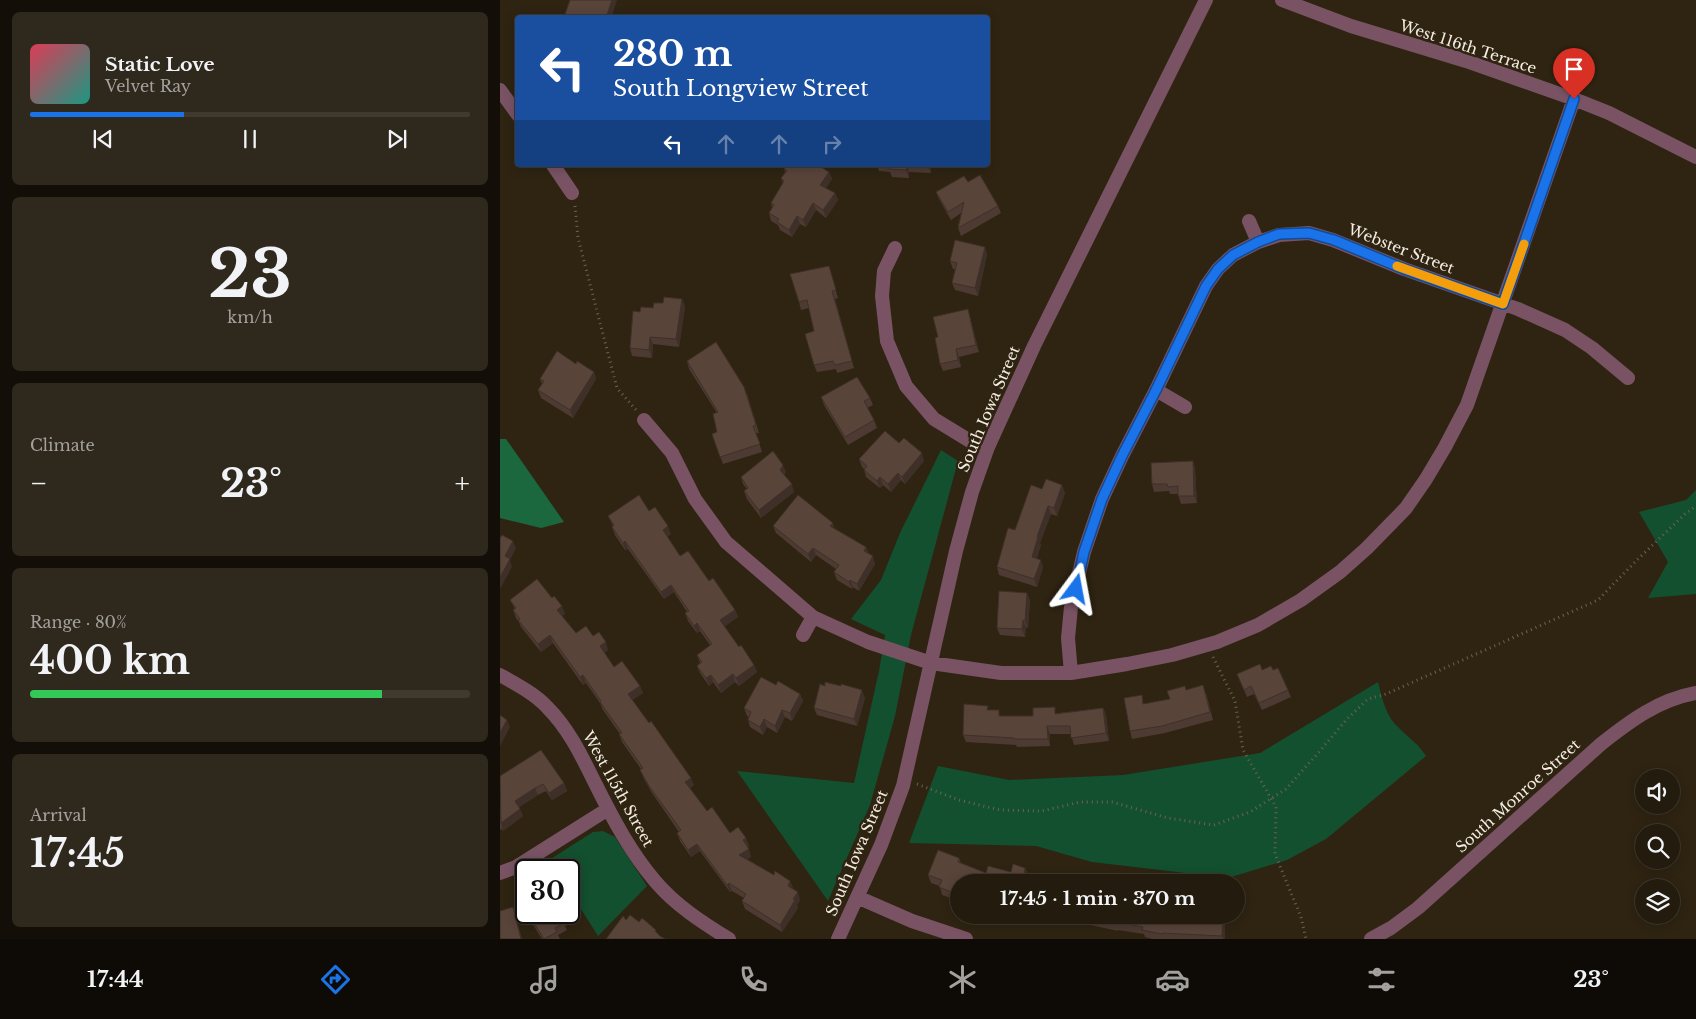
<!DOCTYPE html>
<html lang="en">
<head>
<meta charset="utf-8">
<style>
	body { margin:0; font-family:"Libre Baskerville",serif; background:#2f281c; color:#f1f3f6; height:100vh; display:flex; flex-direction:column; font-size:19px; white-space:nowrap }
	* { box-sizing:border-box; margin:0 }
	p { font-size:16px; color:#a3a19e }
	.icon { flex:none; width:28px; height:28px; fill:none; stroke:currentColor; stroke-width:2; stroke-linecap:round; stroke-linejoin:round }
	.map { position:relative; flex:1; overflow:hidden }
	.panel { display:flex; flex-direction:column; gap:12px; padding:12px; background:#130f08; width:500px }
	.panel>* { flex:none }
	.guide { position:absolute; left:15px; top:15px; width:475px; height:152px; border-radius:5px; box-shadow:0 2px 12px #0003,0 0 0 1px #40392e; background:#1a4fa0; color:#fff; overflow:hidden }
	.fabs { position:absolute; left:1135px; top:769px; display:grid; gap:10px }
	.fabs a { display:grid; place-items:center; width:45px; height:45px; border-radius:50%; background:#231b0e; box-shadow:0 2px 12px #0003,0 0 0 1px #40392e; font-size:25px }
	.speed { position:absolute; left:15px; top:859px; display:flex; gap:10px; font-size:25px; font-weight:700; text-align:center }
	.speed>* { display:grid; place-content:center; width:65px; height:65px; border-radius:50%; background:#231b0e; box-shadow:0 2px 12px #0003,0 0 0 1px #40392e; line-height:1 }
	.speed .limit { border:2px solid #111; border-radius:8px; background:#fff; color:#111 }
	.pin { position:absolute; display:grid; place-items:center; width:42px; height:42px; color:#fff; margin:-51px -21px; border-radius:50% 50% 50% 0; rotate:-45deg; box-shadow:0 0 5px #0007 }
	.pin .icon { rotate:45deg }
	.me { position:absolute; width:55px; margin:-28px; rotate:13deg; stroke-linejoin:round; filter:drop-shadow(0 0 4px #0008) }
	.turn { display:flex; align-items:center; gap:18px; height:105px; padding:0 15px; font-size:22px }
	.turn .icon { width:65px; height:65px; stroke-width:2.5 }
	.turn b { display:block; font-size:35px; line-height:42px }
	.lanes { display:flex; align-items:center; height:48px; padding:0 15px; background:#0003; justify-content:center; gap:25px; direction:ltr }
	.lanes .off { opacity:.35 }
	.big { font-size:38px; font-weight:700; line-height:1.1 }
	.panel .widget { flex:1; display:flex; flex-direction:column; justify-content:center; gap:8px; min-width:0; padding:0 18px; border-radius:8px; background:#2f281c }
	.panel .dial { align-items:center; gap:0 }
	.dial b { font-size:65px; line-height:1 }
	.song { display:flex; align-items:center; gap:15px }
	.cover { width:60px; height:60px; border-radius:8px; background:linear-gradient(135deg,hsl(350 70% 55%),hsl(170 70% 35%)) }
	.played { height:5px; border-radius:2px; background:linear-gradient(90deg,#1a73e8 35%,#40392e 35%) }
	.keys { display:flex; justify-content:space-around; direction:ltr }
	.heat { display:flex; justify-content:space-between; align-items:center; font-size:28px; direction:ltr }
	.charge { height:8px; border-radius:4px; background:linear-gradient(90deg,#34c759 80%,#40392e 0) }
	.trip { position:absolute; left:450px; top:874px; width:295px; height:50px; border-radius:25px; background:#231b0e; box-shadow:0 2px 12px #0003,0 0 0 1px #40392e; font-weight:700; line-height:50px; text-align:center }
	.menu { display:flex; height:80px; justify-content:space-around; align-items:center; background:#0e0b06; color:#a3a19e }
	.menu .icon { width:35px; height:35px }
	.menu .selected { color:#1a73e8 }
	.menu b { font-size:22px; color:#f1f3f6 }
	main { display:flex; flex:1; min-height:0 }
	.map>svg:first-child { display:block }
	.green { fill:#13502f }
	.forest { fill:#1b683e }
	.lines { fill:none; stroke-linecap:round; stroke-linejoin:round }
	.path { stroke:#6d6353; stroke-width:3; stroke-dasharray:1 4; stroke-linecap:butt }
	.minor { stroke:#795364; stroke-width:14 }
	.wall { fill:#4d3a32 }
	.shaded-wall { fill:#3e3029 }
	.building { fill:#59443a; stroke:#3e3029 }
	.route-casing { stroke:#114b97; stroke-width:12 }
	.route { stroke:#1a73e8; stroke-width:9 }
	.slow { stroke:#f59e0b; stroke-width:9 }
	.labels { text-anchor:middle; stroke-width:5; stroke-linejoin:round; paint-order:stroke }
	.street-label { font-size:15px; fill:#f3ece0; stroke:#2f2412 }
</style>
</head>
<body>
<main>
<section class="panel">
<div class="widget">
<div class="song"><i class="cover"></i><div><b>Static Love</b><p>Velvet Ray</p></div></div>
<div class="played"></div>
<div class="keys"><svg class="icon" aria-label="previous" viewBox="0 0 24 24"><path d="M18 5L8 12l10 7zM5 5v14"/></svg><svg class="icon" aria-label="pause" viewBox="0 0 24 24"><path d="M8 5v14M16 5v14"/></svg><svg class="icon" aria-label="next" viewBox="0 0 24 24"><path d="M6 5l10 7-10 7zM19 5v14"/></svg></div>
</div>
<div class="widget dial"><b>23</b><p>km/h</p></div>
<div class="widget"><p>Climate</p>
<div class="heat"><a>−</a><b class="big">23°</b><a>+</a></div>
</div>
<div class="widget"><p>Range · 80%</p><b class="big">400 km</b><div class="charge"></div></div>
<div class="widget"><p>Arrival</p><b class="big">17:45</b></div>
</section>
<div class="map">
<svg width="1196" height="939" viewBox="0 0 1196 939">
	<rect width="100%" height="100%" fill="#2f2412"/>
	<path class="green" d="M441,450L458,461L411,635L395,716L370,805L328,901L237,771L354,783L379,671L385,635L351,619L381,580L400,533Z
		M1196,490V594L1148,598L1168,562L1139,512L1186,500Z
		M878,682C881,694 884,708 891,719C901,733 917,741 926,756L826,839L787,860L728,878L592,862L536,846L409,843L438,766L509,780L623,775L760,753Z
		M103,831L115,837L147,886L98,936L69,890V870H56L49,860L93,832Z"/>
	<path class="forest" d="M0,439H6L64,522L41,528L0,518Z"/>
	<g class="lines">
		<path class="path" d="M75,206L78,238L117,388L136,410
			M713,657L735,701L743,750L776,807L775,854L801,917L806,939
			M417,784L459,800L500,810L542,811L580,802H612L668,818L714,825L750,812L786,789L819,752L847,719L868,699L886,694L1098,600L1137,560L1185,514L1196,506"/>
		<path class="minor" d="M782,0L851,26L966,61L1074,99L1109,113L1196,157
			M0,90L18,115
			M53,165L72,193
			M749,221L758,242
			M395,248L384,271L382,296L387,341L406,386L434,419L470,441L488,447
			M656,390L685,407
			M144,420L172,453L195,499L226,542L313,617L368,642L431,663L501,673H571L627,664L672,655L717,642L758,625L801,600L840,572L867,548L906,508L926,479L945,447L967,405L1074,99
			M303,635L313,617
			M571,673L568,638L571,607L584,552L602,499L622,456L656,390L706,286L718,269L733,255L758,242L779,235L809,233L833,240L904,269L1018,309L1065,330L1092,348L1128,378
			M0,675C16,684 35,694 47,707C70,730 83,759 97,787C113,819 131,853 155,881C175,905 203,923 229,939
			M0,873L16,867L108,809
			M357,897L412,921L466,939
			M338,939L381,845L403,786L456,551L472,492L488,447L534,346L706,0
			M871,939L891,928L918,908L1101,744C1130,721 1158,700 1196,693"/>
	</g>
	<path class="wall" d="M377,165H431V173L409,172V178L392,177L390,172L379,171Z
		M284,168L329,172L332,179L326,188L335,193L338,200L326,218L316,210L306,227L300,224L292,237L280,230L278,225L271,221L269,213L272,208L271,203L283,183L281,178L285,172Z
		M468,182L498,206L501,213L461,236L458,228L461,213L451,220L439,199L436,192Z
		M485,247L487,255L478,296L455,290L452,283L455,269H453L450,261Z
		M329,266L338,298L335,299L354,368L337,373L336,369L317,372L314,365V331L309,308L301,310L299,302Z
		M182,299L185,307L179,347L153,344L152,358L132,356L130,348L140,312Z
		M470,317L479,352L459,357L461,367L443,371L440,364L438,337Z
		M187,361L247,394L259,433H256L262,452L223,464L212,434L217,432V413L189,369Z
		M76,364L94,372L96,379L73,418L41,398L38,390L42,384L40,379Z
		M321,397L370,398L373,405L367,408L374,420L377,428L348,445L324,405Z
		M399,443L424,461L405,484L401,480L391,492L383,485L380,488L366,477L364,469L362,467L359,459Z
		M693,461L695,469L697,503L681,504L678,494H670L669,491L654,492L652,484Z
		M286,472L284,475L294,492L261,518L247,499L244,491L247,489L243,484L241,477Z
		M542,489L565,493L557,516L551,514L540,543L541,545L537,558L543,567L537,587L499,575L497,567L515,530Z
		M149,511L171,534L167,536L180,556L209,581L235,610L238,617L224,626L239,647L254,665L257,672L239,686L235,682L221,693L213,682L209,686L200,673L197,666L200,663L197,655L210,645L200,631L197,633L188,621L185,613L187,612L174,592L164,599L128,549L125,550L115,535L112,527L113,526L108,516Z
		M273,526L335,530L366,547L369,554L375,564L359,591L353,587L352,589L337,580L334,572L336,569L316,555L311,562L276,533Z
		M10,600L65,614L62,616L76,633L93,636L108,650L104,653L114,667L140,686L143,693L132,700L194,785L190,788L207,811L230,833L246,838L249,846L247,847L251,857L247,859L274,875L290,881L293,889L300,900L297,905L298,908L282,932L245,909L242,901L244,898L232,891L230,892L200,851L191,857L180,841L177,833L179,832L152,793L143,777L140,770L141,769L122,742L119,734H120L103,710L100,703L86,683L83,685L53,643L41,652L21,627L19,622L16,618L13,610L15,609Z
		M530,600L528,628L526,627L525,637L500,635L497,628Z
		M762,670H773L788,690L791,697L762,710L754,694L747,697L737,674Z
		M276,685L300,694L303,701L292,721L285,717L277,733L267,727L263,735L250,727L248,720L249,717L247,716L244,708Z
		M687,690L706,693L713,720L665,733L632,739L630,731L670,699Z
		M365,698L357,726L317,715L314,708Z
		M603,708L606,715L609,741L574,745L571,734H550V746L517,747L516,745L466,742L463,735L489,710L501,716H533Z
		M0,776L64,783L67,791L52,800L46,791L38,795L19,807L23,816L3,831L2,829L0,830Z
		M459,858L461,863L486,873L511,872L525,868L528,874L459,882V901L442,895L440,886L431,883L428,875Z
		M26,903V912H69L77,911L80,918L65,926L67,930L58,935L60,939H42L25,912L22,904Z
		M545,915H718L719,918H723L725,926V939H652L645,937L644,934L618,930V931Z"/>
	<path class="shaded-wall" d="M112,0H117L111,18H106Z
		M407,165L409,172V178L406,170Z
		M428,165H431V173L428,166Z
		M329,172L332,179L323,192L320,185Z
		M335,193L338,200L326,218L323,210Z
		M313,203L316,210L306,227L303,220Z
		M297,216L300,224L292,237L289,230Z
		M485,247L487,255L478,296L475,288Z
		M332,291L335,299L354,368Z
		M182,299L185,307L179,347L176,339Z
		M468,309L470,317L479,352L476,345Z
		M150,337L153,344L152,358L149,350Z
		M456,349L459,357L461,367L458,360Z
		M94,372L96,379L73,418L70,410Z
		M422,453L424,461L405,484L402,477Z
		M693,461L695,469L697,503L694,496Z
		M283,465L286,472L283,477L280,470Z
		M398,473L401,480L391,492L388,484Z
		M380,477L383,485L380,488L377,481Z
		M292,484L294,492L261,518L259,510Z
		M562,485L565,493L557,516L554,508Z
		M548,506L551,514L540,543L541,545L535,564L532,557L537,537Z
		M333,523L335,530L330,526Z
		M168,526L171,534L166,538L163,530Z
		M13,541L16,548L10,560L12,567L0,589V577L5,556Z
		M125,541L128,549L125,550L123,543Z
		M366,547L369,555L364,551Z
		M313,548L316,555L311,562L308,554Z
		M373,556L375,564L359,591L357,584Z
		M541,560L543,567L537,587L534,579Z
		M350,580L353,587L352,589L349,582Z
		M171,585L174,592L164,599L161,592Z
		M527,593L530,600L528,628L525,621Z
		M62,606L65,614L60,617L57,610Z
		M235,610L238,617L223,628L220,620Z
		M523,620L526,627L525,637L522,629Z
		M197,623L200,631L197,633L194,626Z
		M50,635L53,643L41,652L38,644Z
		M106,642L108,650L102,654L100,646Z
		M254,665L257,672L239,686L236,678Z
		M233,674L235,682L221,693L218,685Z
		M83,675L86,683L83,685L80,677Z
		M211,675L213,682L209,686L206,678Z
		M140,686L143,693L131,701L128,694Z
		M362,690L365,698L357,726L354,719Z
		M300,694L303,701L292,721L290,713Z
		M603,708L606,715L609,741L606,733Z
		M282,710L285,717L277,733L275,726Z
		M264,719L267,727L263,735L260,727Z
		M7,720L10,727L0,746V733Z
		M547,726L550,734V746L548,739Z
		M191,778L194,785L188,789L185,782Z
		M64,783L67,791L52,800L49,793Z
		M35,788L38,795L18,808L15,801Z
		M20,809L23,816L3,831L1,823Z
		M246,838L249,846L245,848L243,840Z
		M197,844L200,851L191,857L188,850Z
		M249,849L251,857L242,863L239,855Z
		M525,868L528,875L524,874Z
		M290,881L293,888L290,893L288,886Z
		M229,883L232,891L230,892L227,885Z
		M298,892L300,900L297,905L298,908L282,932L280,925Z
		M457,892L459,898V901L456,894Z
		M13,907L15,914L22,939H21Z
		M723,918L725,926V939H723L722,936Z"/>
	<path class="building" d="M70,0H112L106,18H65L64,17Z
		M286,165H318L329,172L320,185L335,193L323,210L313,203L303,220L297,216L289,230L277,222L279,219L269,213L274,205L271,203L284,181L281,178L287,171L284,168Z
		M390,165H407L406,170L389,169Z
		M480,175L498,206L458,228L464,202L448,212L436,192L464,176L468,182Z
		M455,240L485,247L475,288L452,283L457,263L450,261Z
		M329,266L336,290L332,291L352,361L335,365L333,361L314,365L305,334L314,331L307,300L299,302L290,274Z
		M164,297L182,299L176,339L150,337L149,350L130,348L133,311L140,312L141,307L153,308L154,303H163Z
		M468,309L476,345L456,349L458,360L440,364L435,338L438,337L433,317Z
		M216,342L244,387L256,425L253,426L260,444L220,457L212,434L217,432L213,414L218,412L187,361Z
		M57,351L76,364L77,361L94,372L70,410L38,390L44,381L40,379Z
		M357,377L370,398L364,401L374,420L345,437L321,397Z
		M385,431L399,443L404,438L422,453L402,477L398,473L388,484L380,477L377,481L364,470L367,466L359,459Z
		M273,451L283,465L280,470L292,484L259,510L244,491L248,488L241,477Z
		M693,461L694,496H678V486L668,487L667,484H652L651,463Z
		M546,479L562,485L554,508L548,506L537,537H538L532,557L541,560L534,579L497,567L508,528L515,530L531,485L542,489Z
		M139,495L149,511L155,507L168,526L163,530L180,556L188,551L209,581L213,578L235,610L220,620L239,647L241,645L254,665L236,678L233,674L218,685L211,675L206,678L197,666L202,662L197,655L212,644L197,623L194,626L185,613L189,611L171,585L161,592L125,541L123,543L112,527L114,525L108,516Z
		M298,495L333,523L330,526L366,547L364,551L373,556L357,584L350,580L349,582L334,572L339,565L313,548L308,554L273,526Z
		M2,535L13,541L5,556L10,559L0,577V538Z
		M37,579L52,598L54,596L62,606L57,610L76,633L86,626L93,636L99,632L106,642L100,646L114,667L122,661L140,686L128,694L149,723L151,721L191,778L185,782L207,811L212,807L230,833L238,827L246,838L243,840L249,849L239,855L274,875L275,871L290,881L288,886L298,892L293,899L295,900L280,925L242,901L246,894L229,883L227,885L197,844L188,850L177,833L181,830L149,786L140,770L143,768L119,734L122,733L100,702L101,701L83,675L80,677L50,635L38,644L18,620L20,619L13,610L16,608L10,600Z
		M499,591L527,593L525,621L523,620L522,629L497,628Z
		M760,664L762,670L771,666L773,670L778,668L788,690L759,703L751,686L744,690L737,674Z
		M261,677L276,685L278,681L300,694L290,713L282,710L275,726L264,719L260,727L248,720L251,712L244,708Z
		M325,682L341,686V684L362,690L354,719L314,708L320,684L325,686Z
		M703,685L710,712L662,726L630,731L624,698L642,695L643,704L670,699L667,691L685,686L686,690Z
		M464,704L488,706L487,710H499V716H533V708L555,707V714L603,708L606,733L571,738L570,726H547L548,739H514V738L463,735Z
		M0,715L7,720L0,733Z
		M41,750L64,783L49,793L43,784L35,788L15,801L20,809L1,823L0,776Z
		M438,850L459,858L458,862L486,873L488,866L511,872L513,864L525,868L524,874L575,882H459V893L457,892L456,894L439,887L442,880L428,875Z
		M69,897L77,911L61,919L64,923L55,928L57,932L44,939L27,912H69Z
		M26,903V911L22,904Z
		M13,907L21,939H0V911Z
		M130,915L139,922L142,918L156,930L155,931L160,936L165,939H106L123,916L126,920Z
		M576,915H716V918H723L722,936L663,933L662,934L642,930L643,927L615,922V924Z"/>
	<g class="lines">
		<defs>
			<path id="route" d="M576,589L584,552L602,499L622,456L656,390L706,286L718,269L733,255L758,242L779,234L809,233L834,240L904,269L1003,304L1074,99"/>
		</defs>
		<use href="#route" class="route-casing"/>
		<use href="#route" class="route"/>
		<path class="slow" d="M897,266L1003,304L1024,244"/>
	</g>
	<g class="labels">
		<g class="street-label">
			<text transform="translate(968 47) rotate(18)" y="5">West 116th Terrace</text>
			<text transform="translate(901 249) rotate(21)" y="5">Webster Street</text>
			<text transform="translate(489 409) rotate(-67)" y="5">South Iowa Street</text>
			<text transform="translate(118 789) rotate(61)" y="5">West 115th Street</text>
			<text transform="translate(1018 796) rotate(-42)" y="5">South Monroe Street</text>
			<text transform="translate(357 853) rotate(-67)" y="5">South Iowa Street</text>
		</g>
	</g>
</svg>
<div class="fabs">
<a><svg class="icon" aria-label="sound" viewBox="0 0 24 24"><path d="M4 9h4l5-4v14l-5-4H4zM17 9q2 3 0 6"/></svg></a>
<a><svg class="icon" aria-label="search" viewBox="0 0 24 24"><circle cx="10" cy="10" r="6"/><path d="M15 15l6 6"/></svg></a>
<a><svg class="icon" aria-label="layers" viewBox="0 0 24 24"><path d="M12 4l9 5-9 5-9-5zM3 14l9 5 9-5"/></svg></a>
</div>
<div class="speed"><div class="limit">30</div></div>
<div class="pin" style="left:1074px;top:99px;background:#d93025"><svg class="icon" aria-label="arrive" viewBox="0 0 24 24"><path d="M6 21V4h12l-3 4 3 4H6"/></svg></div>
<svg class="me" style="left:576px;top:589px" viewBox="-20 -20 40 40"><path d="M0-17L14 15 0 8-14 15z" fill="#1a73e8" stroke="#fff" stroke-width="4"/></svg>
<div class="trip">17:45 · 1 min · 370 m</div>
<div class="guide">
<div class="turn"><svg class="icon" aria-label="left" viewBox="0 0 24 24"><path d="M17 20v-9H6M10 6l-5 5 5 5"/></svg><div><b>280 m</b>South Longview Street</div></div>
<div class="lanes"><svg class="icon" aria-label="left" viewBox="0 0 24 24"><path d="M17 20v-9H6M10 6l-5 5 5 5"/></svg><svg class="icon off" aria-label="ahead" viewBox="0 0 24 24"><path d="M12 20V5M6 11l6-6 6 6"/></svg><svg class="icon off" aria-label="ahead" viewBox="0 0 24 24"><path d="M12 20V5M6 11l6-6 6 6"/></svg><svg class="icon off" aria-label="right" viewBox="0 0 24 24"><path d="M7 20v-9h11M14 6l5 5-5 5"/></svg></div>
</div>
</div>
</main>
<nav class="menu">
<b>17:44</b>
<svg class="icon selected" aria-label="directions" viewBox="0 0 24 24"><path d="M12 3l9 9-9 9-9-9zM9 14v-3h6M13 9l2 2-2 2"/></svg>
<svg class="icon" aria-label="music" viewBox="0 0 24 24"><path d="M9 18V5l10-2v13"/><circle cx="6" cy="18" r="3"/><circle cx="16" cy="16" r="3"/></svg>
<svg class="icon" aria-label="phone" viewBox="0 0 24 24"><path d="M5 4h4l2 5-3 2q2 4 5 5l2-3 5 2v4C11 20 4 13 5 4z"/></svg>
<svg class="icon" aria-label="climate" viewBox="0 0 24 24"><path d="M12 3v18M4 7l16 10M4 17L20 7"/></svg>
<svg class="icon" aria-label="car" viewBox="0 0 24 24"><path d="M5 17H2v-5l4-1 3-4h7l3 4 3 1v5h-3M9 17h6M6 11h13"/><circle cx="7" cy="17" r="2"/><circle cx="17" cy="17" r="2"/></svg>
<svg class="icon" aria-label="filters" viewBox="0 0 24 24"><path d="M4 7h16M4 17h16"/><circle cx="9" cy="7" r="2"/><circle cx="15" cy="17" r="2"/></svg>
<b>23°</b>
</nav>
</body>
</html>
